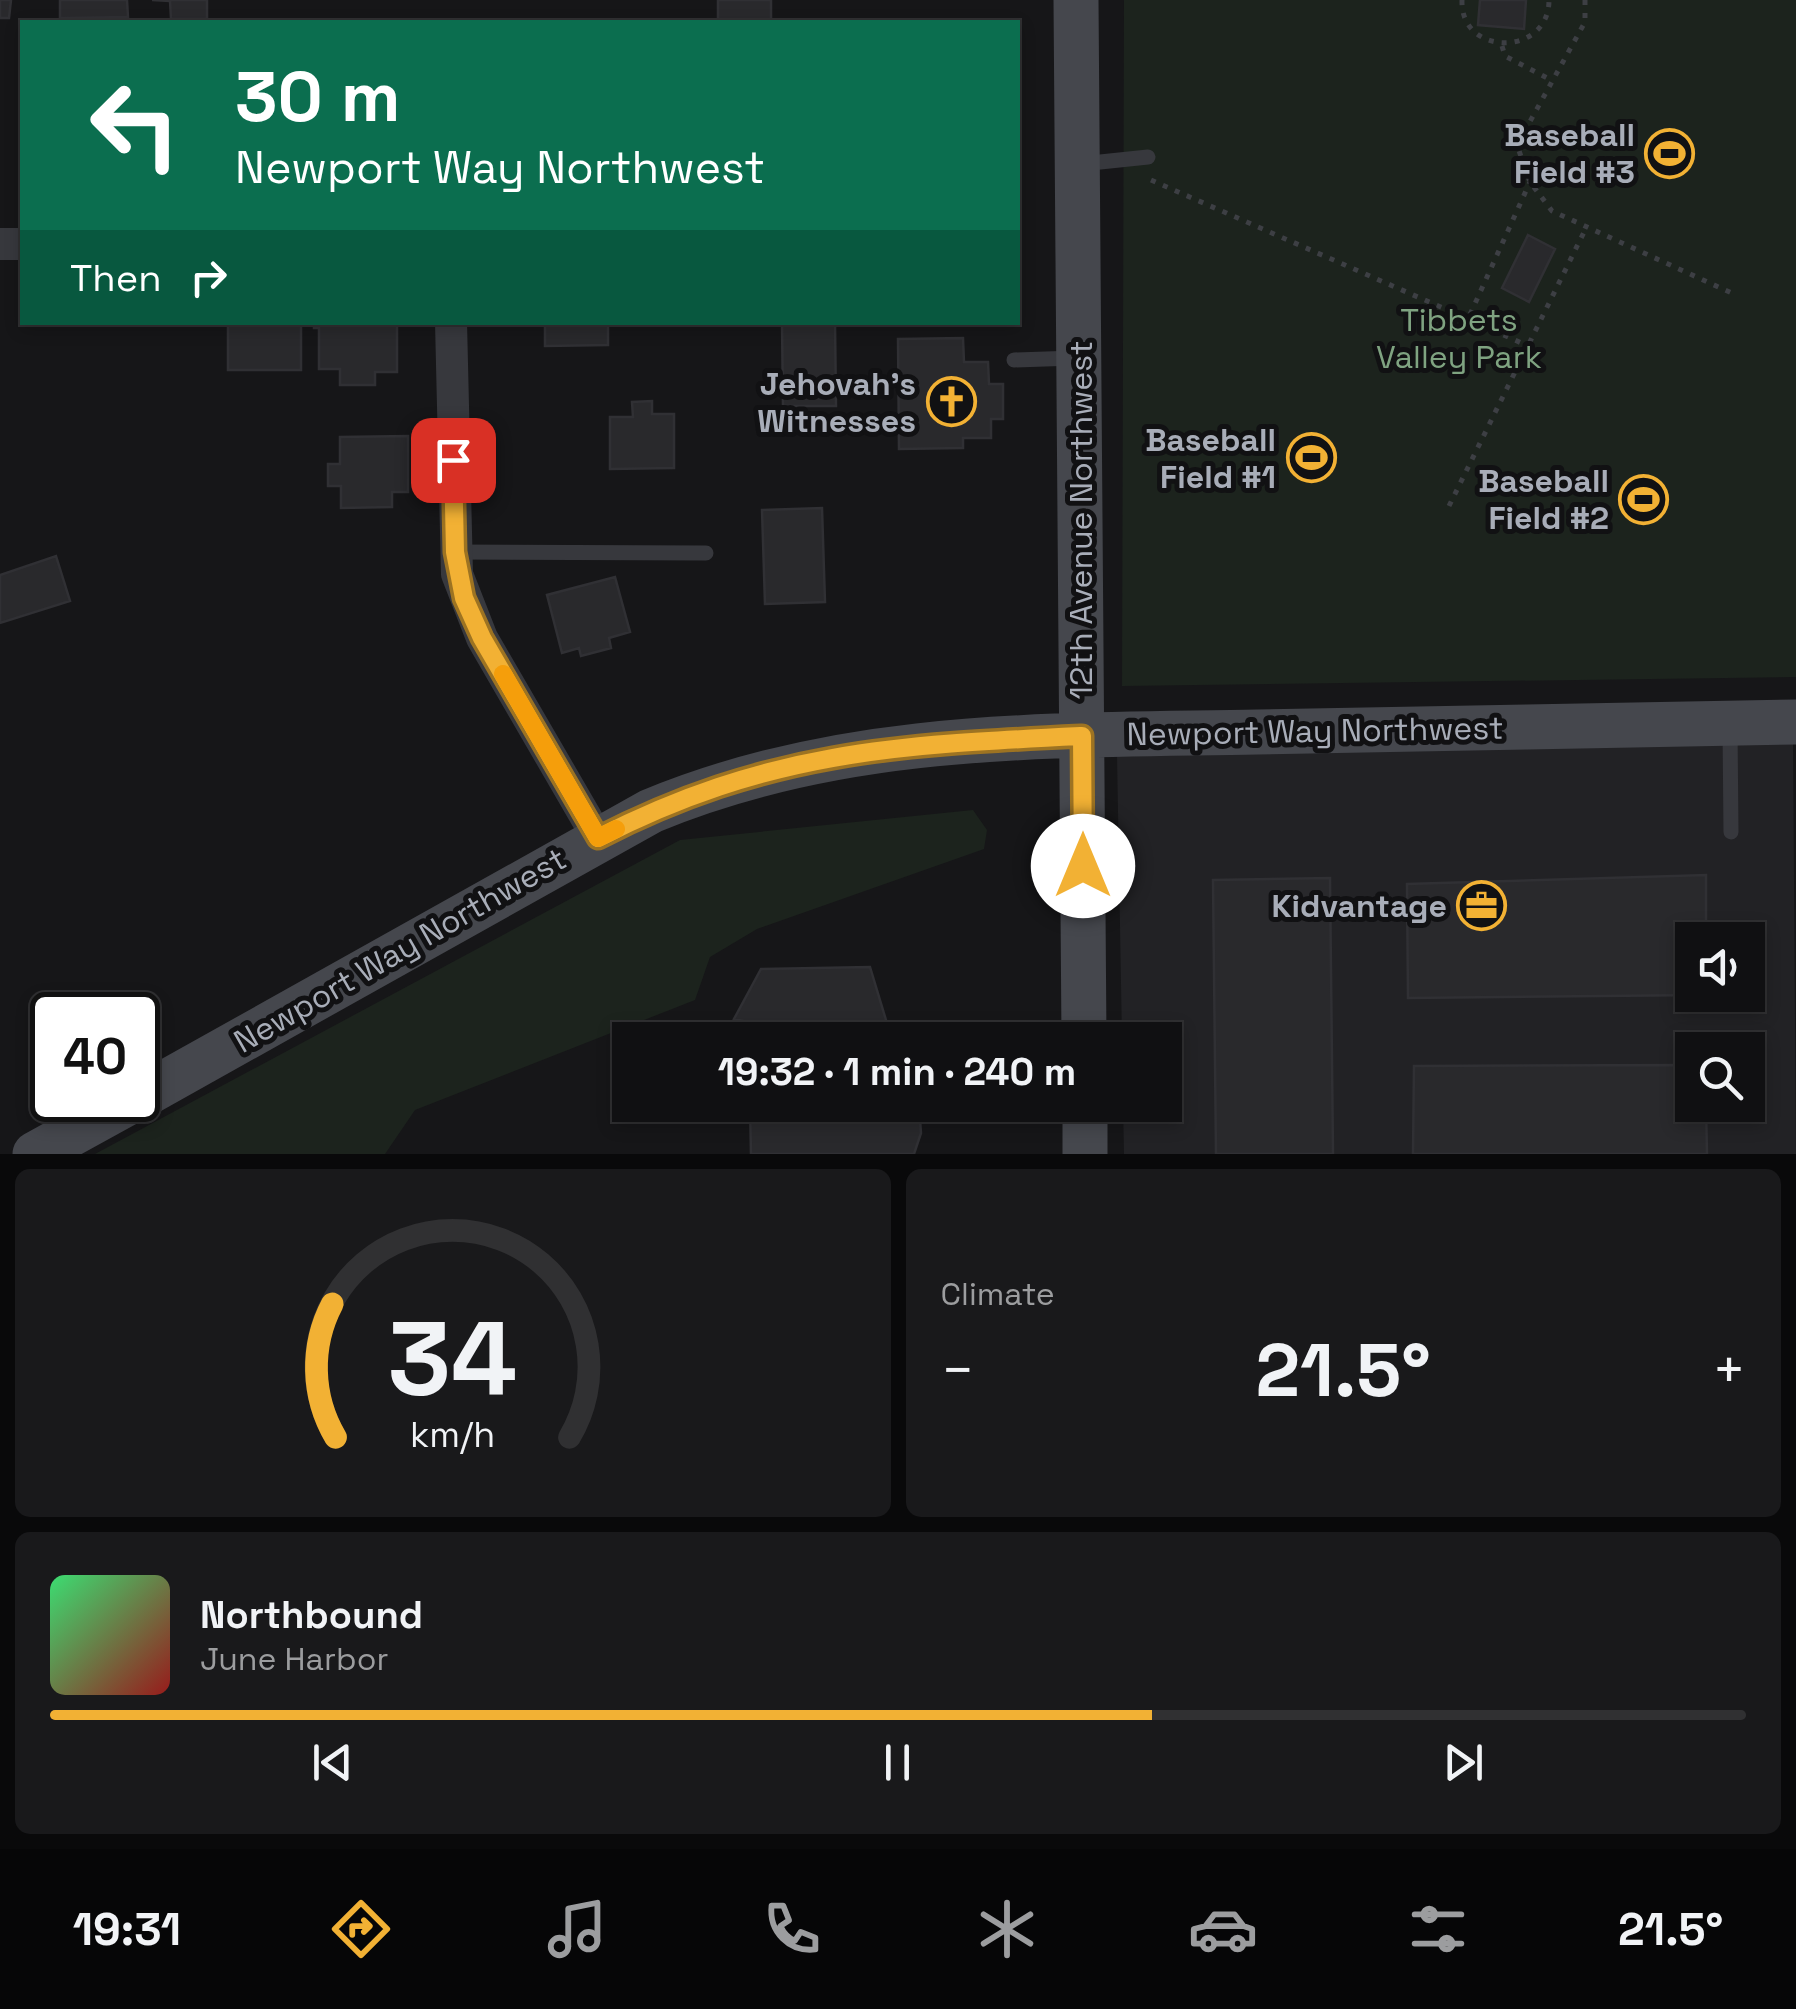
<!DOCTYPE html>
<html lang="en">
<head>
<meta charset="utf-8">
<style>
	body { margin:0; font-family:"Space Grotesk",sans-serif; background:#19191b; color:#f1f3f6; height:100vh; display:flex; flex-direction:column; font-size:38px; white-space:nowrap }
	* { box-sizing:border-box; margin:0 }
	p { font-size:32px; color:#9c9d9f }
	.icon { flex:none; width:55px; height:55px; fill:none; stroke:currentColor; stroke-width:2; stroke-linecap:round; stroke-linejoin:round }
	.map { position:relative; height:1154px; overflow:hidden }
	.side { display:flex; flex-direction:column; gap:15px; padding:15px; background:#09090a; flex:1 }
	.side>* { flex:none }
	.top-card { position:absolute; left:20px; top:20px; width:1000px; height:305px; border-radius:0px; box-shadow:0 5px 15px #0003,0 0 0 2px #303032; background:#0b6e4f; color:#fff; overflow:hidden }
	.tools { position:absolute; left:1675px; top:922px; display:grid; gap:20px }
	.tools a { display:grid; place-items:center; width:90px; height:90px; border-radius:0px; background:#101012; box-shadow:0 5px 15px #0003,0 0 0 2px #303032; font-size:50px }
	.speed { position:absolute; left:30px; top:992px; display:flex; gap:20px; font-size:50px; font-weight:700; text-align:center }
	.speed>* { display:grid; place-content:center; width:130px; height:130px; border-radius:50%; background:#101012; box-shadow:0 5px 15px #0003,0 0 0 2px #303032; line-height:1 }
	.speed .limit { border:5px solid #111; border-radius:15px; background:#fff; color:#111 }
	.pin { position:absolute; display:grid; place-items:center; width:85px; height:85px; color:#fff; margin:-42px; border-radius:20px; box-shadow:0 5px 15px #0006 }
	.me { position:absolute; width:110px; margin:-55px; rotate:0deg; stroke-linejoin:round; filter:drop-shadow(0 0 8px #0008) }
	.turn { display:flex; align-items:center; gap:35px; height:210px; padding:0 50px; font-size:45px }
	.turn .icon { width:130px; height:130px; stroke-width:2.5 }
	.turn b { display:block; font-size:70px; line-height:85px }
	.then { display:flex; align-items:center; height:95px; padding:0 50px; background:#0003; gap:20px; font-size:38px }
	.big { font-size:75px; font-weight:600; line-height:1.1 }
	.side .tile { flex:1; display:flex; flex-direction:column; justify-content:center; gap:15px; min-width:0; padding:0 35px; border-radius:15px; background:#19191b }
	.side .dial { align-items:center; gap:0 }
	.dial svg { height:260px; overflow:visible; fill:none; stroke:#303032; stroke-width:7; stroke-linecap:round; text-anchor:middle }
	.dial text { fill:#f1f3f6; stroke:none }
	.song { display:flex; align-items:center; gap:30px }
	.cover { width:120px; height:120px; border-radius:15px; background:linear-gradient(135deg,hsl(140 70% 55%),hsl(0 70% 35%)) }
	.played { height:10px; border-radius:5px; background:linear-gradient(90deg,#f2b134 65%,#303032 65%) }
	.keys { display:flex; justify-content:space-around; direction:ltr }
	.heat { display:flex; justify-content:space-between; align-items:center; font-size:55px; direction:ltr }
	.side .tiles { flex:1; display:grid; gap:15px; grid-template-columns:1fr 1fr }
	.tile:last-child { grid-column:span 2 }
	.trip { position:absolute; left:612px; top:1022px; width:570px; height:100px; border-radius:0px; background:#101012; box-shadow:0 5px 15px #0003,0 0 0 2px #303032; font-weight:600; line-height:100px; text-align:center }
	.dock { display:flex; height:160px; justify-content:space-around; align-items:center; background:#060607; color:#9c9d9f }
	.dock .icon { width:70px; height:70px }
	.dock .current { color:#f2b134 }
	.dock b { font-size:45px; color:#f1f3f6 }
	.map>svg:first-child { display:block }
	.built { fill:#222225; fill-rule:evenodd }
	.green { fill:#1c231d }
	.building { fill:#29292c; stroke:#303034; stroke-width:2.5 }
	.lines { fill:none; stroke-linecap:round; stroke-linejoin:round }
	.path { stroke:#3d3f44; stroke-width:5; stroke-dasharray:5 8; stroke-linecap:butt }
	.lane { stroke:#37383d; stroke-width:15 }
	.street { stroke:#37383d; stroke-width:32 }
	.secondary { stroke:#45474d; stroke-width:45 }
	.route-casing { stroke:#9d7322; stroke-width:25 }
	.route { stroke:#f2b134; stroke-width:18 }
	.slow { stroke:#f59e0b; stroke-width:18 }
	.labels { text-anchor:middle; stroke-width:10; stroke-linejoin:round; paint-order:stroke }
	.poi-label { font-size:32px; font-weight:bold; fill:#a8adb8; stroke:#111113; text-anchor:end }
	.park-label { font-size:32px; fill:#7fa381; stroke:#111113 }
	.street-label { font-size:32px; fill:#a8adb8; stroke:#111113 }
</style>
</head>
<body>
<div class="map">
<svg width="1796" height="1154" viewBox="0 0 1796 1154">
	<rect width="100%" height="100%" fill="#161618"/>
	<path class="built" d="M1793,743L1796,1154H1124L1123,1105H1165V1040H1122L1117,755ZM1692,940H1748V995H1692ZM1692,1050H1748V1105H1692Z"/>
	<path class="green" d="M1124,0H1796V677L1122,686Z
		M973,810L987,830L984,849L757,929L710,957L695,1000L415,1110L385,1154H95L680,840Z"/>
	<path class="building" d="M0,0H11L9,18H0Z
		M60,0H127L128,17L60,18Z
		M152,0H207V19H171L170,1Z
		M718,0H771V22H718Z
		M1480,0H1526L1524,29L1478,25Z
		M1528,235L1555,249L1529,302L1502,288Z
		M228,322H301V370H228Z
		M314,322H397V372H375V385H340V369H319V328H314Z
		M545,322H608V345L545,346Z
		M782,322H835L836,406H783Z
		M963,338L964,362H988L989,384H1003V419H991V438H963V448L899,449L898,339Z
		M652,401V414H674V468L610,469V417H633L632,402Z
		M408,436V492H392V507L341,508V486H328V464H340V437Z
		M822,508L825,602L765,604L762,510Z
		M56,556L70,601L0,623V575Z
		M615,577L630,632L609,638L611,648L581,656L579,648L562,653L547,595Z
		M1706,875V940H1692V995H1703L1408,998L1407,884Z
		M1330,878L1333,1154H1216L1213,880Z
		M870,967L892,1040H749L748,1022L734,1019L761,969Z
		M1692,1065V1105H1706L1707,1154H1413L1414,1066Z
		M750,1105H919L921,1133L914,1154H751Z"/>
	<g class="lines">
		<path class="path" d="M1462,0C1460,57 1549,57 1549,0
			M1585,0V22L1517,145L1530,182L1552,211L1736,295
			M1502,46L1505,56L1551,80
			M1151,180L1468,319L1530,182
			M1468,319L1528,346
			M1449,506L1587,226"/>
		<path class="lane" d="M1081,164L1148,157
			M1014,360L1075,358
			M455,552L706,553
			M1730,727L1731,832"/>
		<path class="street" d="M0,244H22
			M451,322L457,574L482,638L598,838"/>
		<path class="secondary" d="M1076,0L1084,1040
			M138,1098L651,811C846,730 1050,736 1257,732C1437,729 1616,725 1796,722
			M1085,1105V1154
			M35,1154L133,1100"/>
	</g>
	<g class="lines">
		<defs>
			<path id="route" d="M453,460L455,552L464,598L482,638L598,838C768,751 896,745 1082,736L1083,866"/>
		</defs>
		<use href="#route" class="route-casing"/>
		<use href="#route" class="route"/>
		<path class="slow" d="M503,674L598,838L616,829"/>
	</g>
	<defs>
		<symbol id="stadium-ring" viewBox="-11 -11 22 22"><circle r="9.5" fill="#111113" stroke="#f2b134" stroke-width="1.5"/><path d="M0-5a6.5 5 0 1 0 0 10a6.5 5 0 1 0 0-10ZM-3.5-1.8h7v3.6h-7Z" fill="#f2b134"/></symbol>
		<symbol id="church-ring" viewBox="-11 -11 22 22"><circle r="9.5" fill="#111113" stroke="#f2b134" stroke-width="1.5"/><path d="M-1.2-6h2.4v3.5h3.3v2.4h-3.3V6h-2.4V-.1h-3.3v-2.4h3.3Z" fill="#f2b134"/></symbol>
		<symbol id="office-ring" viewBox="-11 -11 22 22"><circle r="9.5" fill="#111113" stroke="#f2b134" stroke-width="1.5"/><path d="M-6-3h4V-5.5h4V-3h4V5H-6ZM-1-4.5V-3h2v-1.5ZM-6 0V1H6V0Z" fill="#f2b134"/></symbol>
	</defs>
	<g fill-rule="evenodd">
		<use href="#stadium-ring" x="1642" y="126" width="55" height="55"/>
		<use href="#church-ring" x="924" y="374" width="55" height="55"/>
		<use href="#stadium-ring" x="1284" y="430" width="55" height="55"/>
		<use href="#stadium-ring" x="1616" y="472" width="55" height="55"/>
		<use href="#office-ring" x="1454" y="878" width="55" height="55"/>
	</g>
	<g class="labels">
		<g class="poi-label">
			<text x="1635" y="146">Baseball<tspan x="1635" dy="37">Field #3</tspan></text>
			<text x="916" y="395">Jehovah's<tspan x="916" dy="37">Witnesses</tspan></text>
			<text x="1276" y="451">Baseball<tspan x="1276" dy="37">Field #1</tspan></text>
			<text x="1609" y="492">Baseball<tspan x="1609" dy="37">Field #2</tspan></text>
			<text x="1447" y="917">Kidvantage</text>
		</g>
		<g class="park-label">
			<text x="1459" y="331">Tibbets<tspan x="1459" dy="37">Valley Park</tspan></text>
		</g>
		<g class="street-label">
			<text transform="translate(1081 520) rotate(-90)" y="11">12th Avenue Northwest</text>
			<text transform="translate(1315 731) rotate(-1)" y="11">Newport Way Northwest</text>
			<text transform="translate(400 950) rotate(-30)" y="11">Newport Way Northwest</text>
		</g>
	</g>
</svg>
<div class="tools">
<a><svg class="icon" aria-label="sound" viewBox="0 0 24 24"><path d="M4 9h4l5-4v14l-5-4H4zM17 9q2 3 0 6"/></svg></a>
<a><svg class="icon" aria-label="search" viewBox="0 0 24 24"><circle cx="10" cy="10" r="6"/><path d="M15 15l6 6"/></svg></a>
</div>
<div class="speed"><div class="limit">40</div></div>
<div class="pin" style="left:453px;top:460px;background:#d93025"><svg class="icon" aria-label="arrive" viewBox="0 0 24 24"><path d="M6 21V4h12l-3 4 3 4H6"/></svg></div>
<svg class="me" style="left:1083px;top:866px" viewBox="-20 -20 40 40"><circle r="19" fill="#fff"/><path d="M0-13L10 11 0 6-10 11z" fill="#f2b134"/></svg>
<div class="trip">19:32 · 1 min · 240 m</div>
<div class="top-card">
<div class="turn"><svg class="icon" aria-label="left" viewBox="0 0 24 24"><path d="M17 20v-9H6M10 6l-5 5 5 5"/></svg><div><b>30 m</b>Newport Way Northwest</div></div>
<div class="then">Then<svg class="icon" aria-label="right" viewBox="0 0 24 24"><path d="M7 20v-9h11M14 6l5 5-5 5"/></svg></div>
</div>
</div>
<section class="side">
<div class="tiles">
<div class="tile dial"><svg viewBox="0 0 100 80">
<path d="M14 69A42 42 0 1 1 86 69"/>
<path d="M14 69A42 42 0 0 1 13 28" stroke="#f2b134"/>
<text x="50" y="56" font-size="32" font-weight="700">34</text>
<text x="50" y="72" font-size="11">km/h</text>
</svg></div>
<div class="tile"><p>Climate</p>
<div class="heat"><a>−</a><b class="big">21.5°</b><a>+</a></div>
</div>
<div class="tile">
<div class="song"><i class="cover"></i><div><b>Northbound</b><p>June Harbor</p></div></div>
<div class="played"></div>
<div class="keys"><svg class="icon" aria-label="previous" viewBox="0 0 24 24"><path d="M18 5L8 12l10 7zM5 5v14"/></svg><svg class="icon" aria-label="pause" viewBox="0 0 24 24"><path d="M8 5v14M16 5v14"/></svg><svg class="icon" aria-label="next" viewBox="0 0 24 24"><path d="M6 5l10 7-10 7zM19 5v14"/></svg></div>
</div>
</div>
</section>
<nav class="dock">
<b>19:31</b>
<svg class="icon current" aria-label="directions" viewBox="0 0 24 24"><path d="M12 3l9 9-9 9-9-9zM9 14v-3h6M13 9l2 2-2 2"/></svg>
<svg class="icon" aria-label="music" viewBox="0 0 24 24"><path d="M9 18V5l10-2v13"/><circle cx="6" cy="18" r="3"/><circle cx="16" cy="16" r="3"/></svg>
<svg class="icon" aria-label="phone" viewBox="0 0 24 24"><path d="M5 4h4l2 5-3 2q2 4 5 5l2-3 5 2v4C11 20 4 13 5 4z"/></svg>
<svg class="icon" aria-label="climate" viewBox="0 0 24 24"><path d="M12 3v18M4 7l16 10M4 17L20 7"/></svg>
<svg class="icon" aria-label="car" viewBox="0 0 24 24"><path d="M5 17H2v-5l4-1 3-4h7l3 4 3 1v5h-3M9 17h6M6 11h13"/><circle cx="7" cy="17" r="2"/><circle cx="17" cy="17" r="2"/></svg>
<svg class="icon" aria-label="filters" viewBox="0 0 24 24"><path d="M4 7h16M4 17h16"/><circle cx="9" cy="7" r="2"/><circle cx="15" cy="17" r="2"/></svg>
<b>21.5°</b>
</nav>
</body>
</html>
